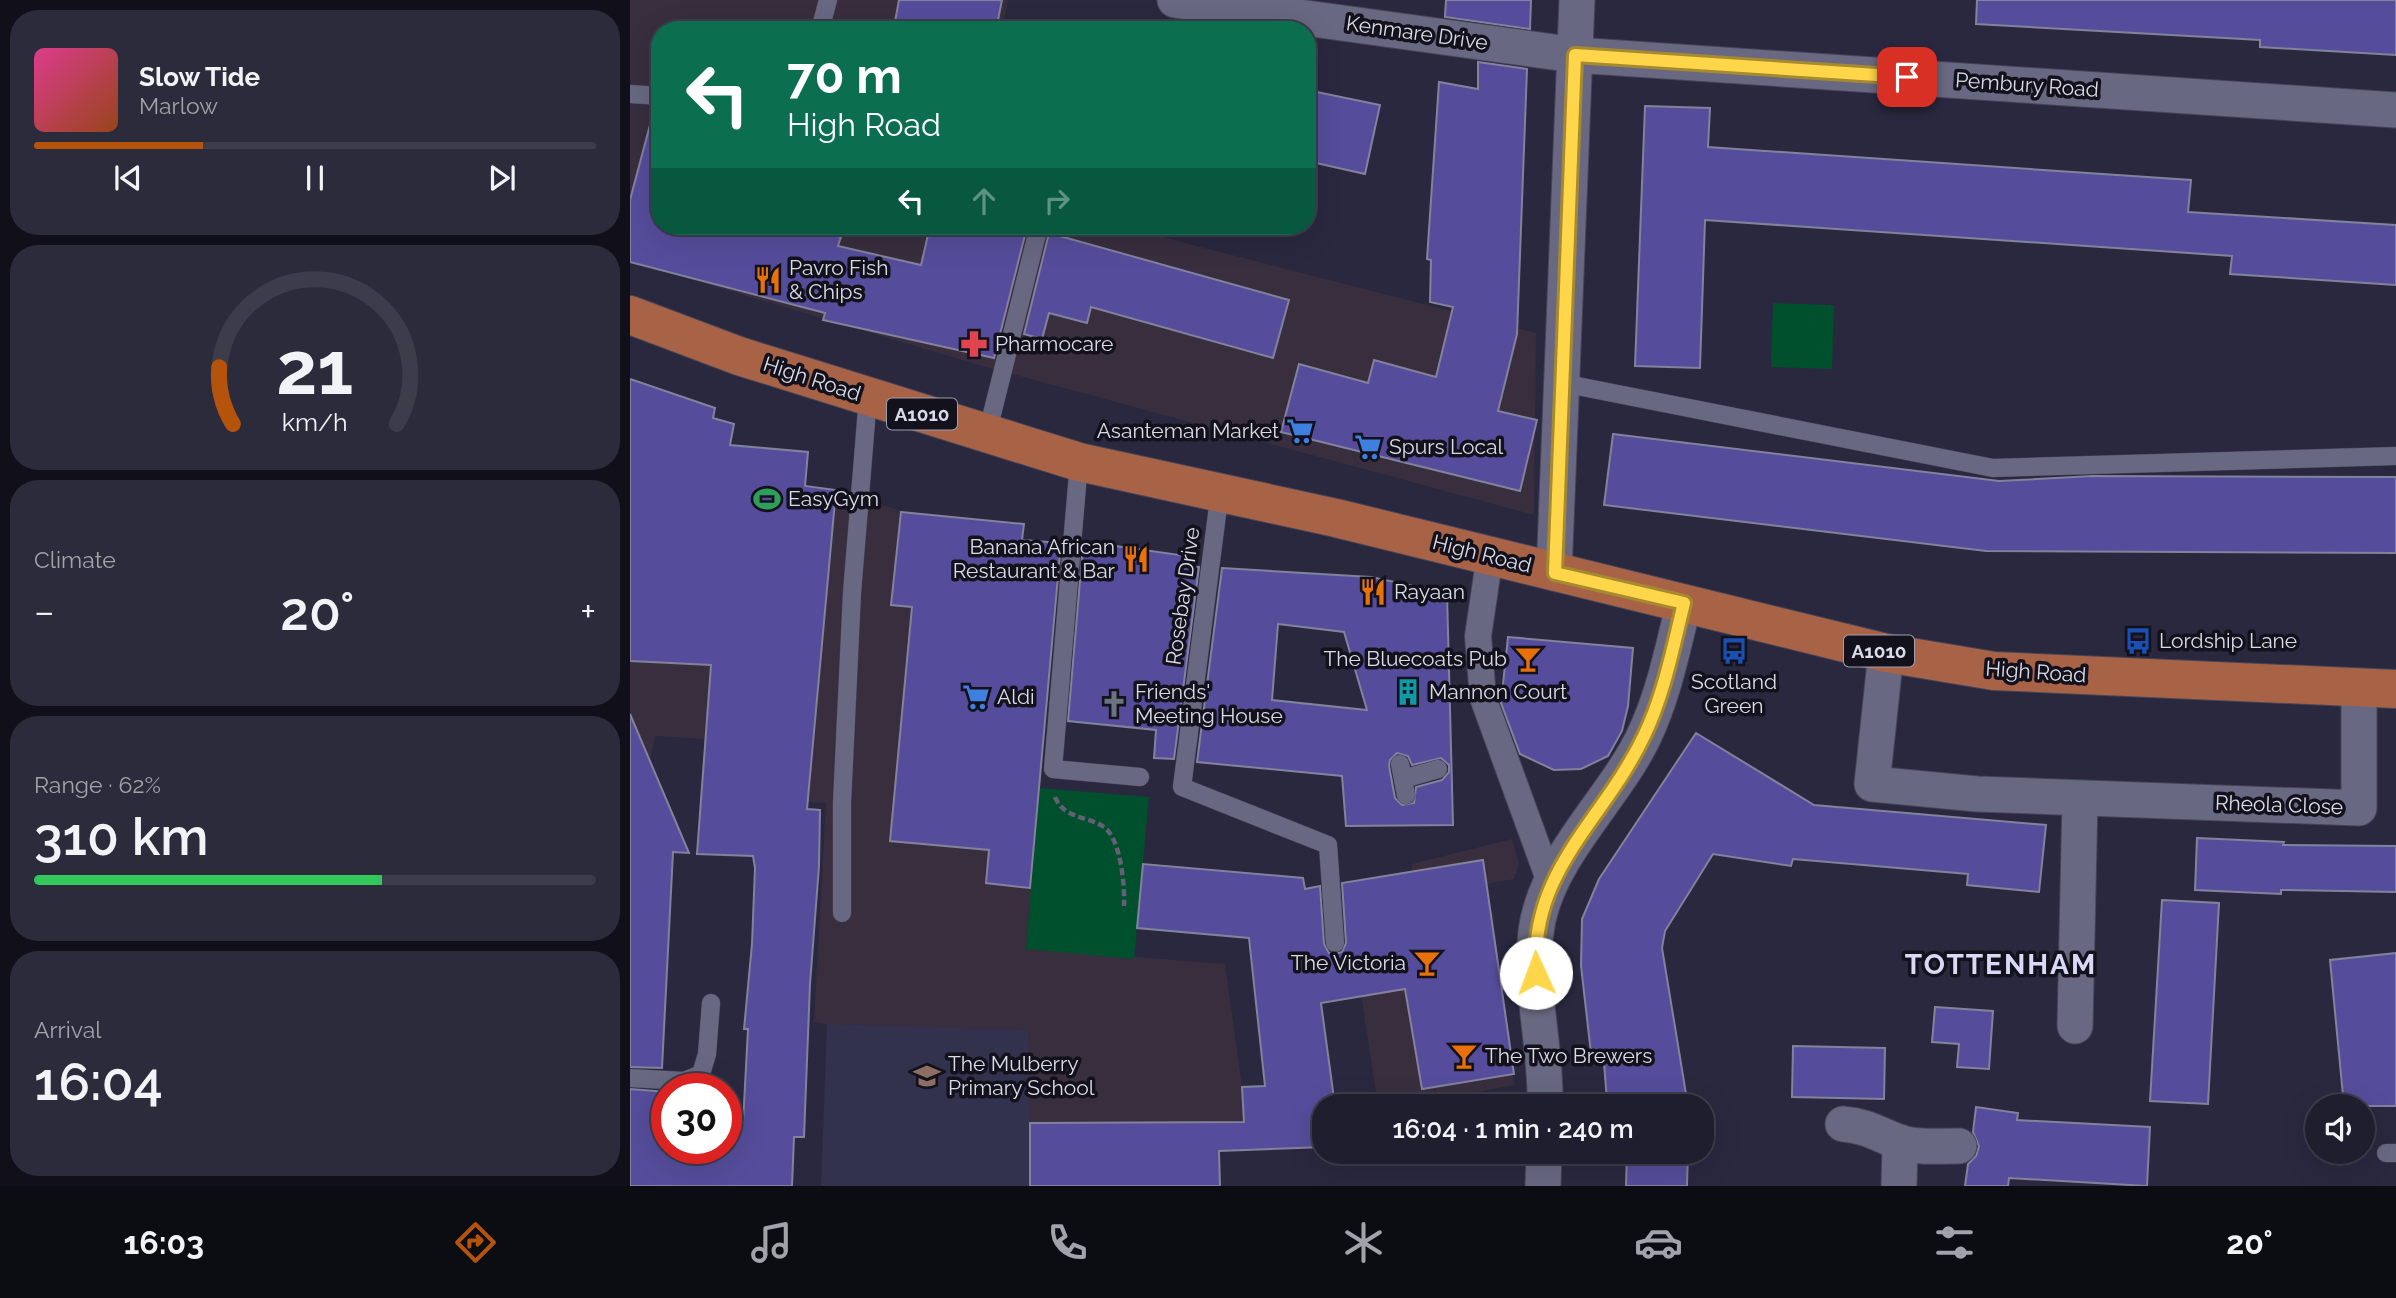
<!DOCTYPE html>
<html lang="en">
<head>
<meta charset="utf-8">
<style>
	body { margin:0; font-family:Raleway,sans-serif; background:#2c2b3b; color:#f1f3f6; height:100vh; display:flex; flex-direction:column; font-size:26px; white-space:nowrap }
	* { box-sizing:border-box; margin:0 }
	p { font-size:23px; color:#a1a2aa }
	.icon { flex:none; width:38px; height:38px; fill:none; stroke:currentColor; stroke-width:2; stroke-linecap:round; stroke-linejoin:round }
	.map { position:relative; flex:1; overflow:hidden }
	.details { display:flex; flex-direction:column; gap:10px; padding:10px; background:#11101a; width:630px }
	.details>* { flex:none }
	.top-card { position:absolute; left:21px; top:21px; width:665px; height:214px; border-radius:28px; box-shadow:0 7px 28px #0002,0 0 0 2px #3c3c4b; background:#0b6e4f; color:#fff; overflow:hidden }
	.fabs { position:absolute; left:1675px; top:1094px; display:grid; gap:14px }
	.fabs a { display:grid; place-items:center; width:70px; height:70px; border-radius:50%; background:#1f1e2f; box-shadow:0 7px 28px #0002,0 0 0 2px #3c3c4b; font-size:35px }
	.speed { position:absolute; left:21px; top:1073px; display:flex; gap:14px; font-size:35px; font-weight:700; text-align:center }
	.speed>* { display:grid; place-content:center; width:91px; height:91px; border-radius:50%; background:#1f1e2f; box-shadow:0 7px 28px #0002,0 0 0 2px #3c3c4b; line-height:1 }
	.speed .limit { border:10px solid #d22; background:#fff; color:#111 }
	.pin { position:absolute; display:grid; place-items:center; width:60px; height:60px; color:#fff; margin:-30px; border-radius:14px; box-shadow:0 4px 10px #0006 }
	.me { position:absolute; width:77px; margin:-38px; rotate:358deg; stroke-linejoin:round; filter:drop-shadow(0 0 5px #0008) }
	.turn { display:flex; align-items:center; gap:24px; height:147px; padding:0 21px; font-size:32px }
	.turn .icon { width:91px; height:91px; stroke-width:2.5 }
	.turn b { display:block; font-size:49px; line-height:60px }
	.lanes { display:flex; align-items:center; height:66px; padding:0 21px; background:#0003; justify-content:center; gap:35px; direction:ltr }
	.lanes .off { opacity:.35 }
	.big { font-size:52px; font-weight:600; line-height:1.1 }
	.details .tile { flex:1; display:flex; flex-direction:column; justify-content:center; gap:10px; min-width:0; padding:0 24px; border-radius:28px; background:#2c2b3b }
	.details .dial { align-items:center; gap:0 }
	.dial svg { height:182px; overflow:visible; fill:none; stroke:#3c3c4b; stroke-width:7; stroke-linecap:round; text-anchor:middle }
	.dial text { fill:#f1f3f6; stroke:none }
	.song { display:flex; align-items:center; gap:21px }
	.cover { width:84px; height:84px; border-radius:10px; background:linear-gradient(135deg,hsl(330 70% 55%),hsl(20 70% 35%)) }
	.played { height:7px; border-radius:4px; background:linear-gradient(90deg,#b45309 30%,#3c3c4b 30%) }
	.keys { display:flex; justify-content:space-around; direction:ltr }
	.heat { display:flex; justify-content:space-between; align-items:center; font-size:38px; direction:ltr }
	.charge { height:10px; border-radius:5px; background:linear-gradient(90deg,#34c759 62%,#3c3c4b 0) }
	.trip { position:absolute; left:682px; top:1094px; width:402px; height:70px; border-radius:28px; background:#1f1e2f; box-shadow:0 7px 28px #0002,0 0 0 2px #3c3c4b; font-weight:600; line-height:70px; text-align:center }
	.tab-bar { display:flex; height:112px; justify-content:space-around; align-items:center; background:#0c0c13; color:#a1a2aa }
	.tab-bar .icon { width:49px; height:49px }
	.tab-bar .current { color:#b45309 }
	.tab-bar b { font-size:32px; color:#f1f3f6 }
	main { display:flex; flex:1; min-height:0 }
	.map>svg:first-child { display:block }
	.commercial { fill:#382e3e }
	.built { fill:#32314e }
	.green { fill:#004f2d }
	.building { fill:#554d9b; stroke:#82829d; stroke-width:2; fill-rule:evenodd }
	.lines { fill:none; stroke-linecap:round; stroke-linejoin:round }
	.service-casing { stroke:#464558; stroke-width:19 }
	.pedestrian-casing { stroke:#464558; stroke-width:28 }
	.minor-casing { stroke:#464558; stroke-width:37 }
	.primary-casing { stroke:#464558; stroke-width:40 }
	.path { stroke:#616075; stroke-width:4.5; stroke-dasharray:7 3.5; stroke-linecap:butt }
	.service { stroke:#686882; stroke-width:18 }
	.pedestrian { stroke:#686882; stroke-width:26 }
	.minor { stroke:#686882; stroke-width:35 }
	.primary { stroke:#a86347; stroke-width:38 }
	.route-casing { stroke:#a68a30; stroke-width:18 }
	.route { stroke:#ffd54a; stroke-width:12 }
	.labels { text-anchor:middle; stroke-width:7; stroke-linejoin:round; paint-order:stroke }
	.shield { fill:#13121c; stroke:#9e9eac; stroke-width:2 }
	.shield-label { font-size:19px; font-weight:bold; fill:#dadae9 }
	.street-label { font-size:21px; fill:#dadae9; stroke:#13121c }
	.poi-label { font-size:21px; fill:#dadae9; stroke:#13121c; text-anchor:start }
	.district-label { font-size:28px; font-weight:bold; letter-spacing:2px; fill:#d9d9f7; stroke:#13121c }
</style>
</head>
<body>
<main>
<section class="details">
<div class="tile">
<div class="song"><i class="cover"></i><div><b>Slow Tide</b><p>Marlow</p></div></div>
<div class="played"></div>
<div class="keys"><svg class="icon" aria-label="previous" viewBox="0 0 24 24"><path d="M18 5L8 12l10 7zM5 5v14"/></svg><svg class="icon" aria-label="pause" viewBox="0 0 24 24"><path d="M8 5v14M16 5v14"/></svg><svg class="icon" aria-label="next" viewBox="0 0 24 24"><path d="M6 5l10 7-10 7zM19 5v14"/></svg></div>
</div>
<div class="tile dial"><svg viewBox="0 0 100 80">
<path d="M14 69A42 42 0 1 1 86 69"/>
<path d="M14 69A42 42 0 0 1 8 44" stroke="#b45309"/>
<text x="50" y="56" font-size="32" font-weight="700">21</text>
<text x="50" y="72" font-size="11">km/h</text>
</svg></div>
<div class="tile"><p>Climate</p>
<div class="heat"><a>−</a><b class="big">20°</b><a>+</a></div>
</div>
<div class="tile"><p>Range · 62%</p><b class="big">310 km</b><div class="charge"></div></div>
<div class="tile"><p>Arrival</p><b class="big">16:04</b></div>
</section>
<div class="map">
<svg width="1766" height="1186" viewBox="0 0 1766 1186">
	<rect width="100%" height="100%" fill="#29283f"/>
	<path class="commercial" d="M0,0H378L372,30H30V226H489L906,333L904,515L349,365L0,261Z
		M0,379L85,408L83,418L104,424L100,445L178,452L176,486L206,490L271,511L394,523L392,540L457,542L454,593L427,592L396,948L595,964L612,1087L614,1124L400,1123L197,1024L184,1022L196,803L178,802V790L75,739L25,736L20,761L0,758Z
		M882,839L889,864L884,879L857,884L884,1085L776,1106H748L714,882L782,872V864Z"/>
	<path class="built" d="M197,1024L398,1030L400,1123L588,1122L590,1186H191Z"/>
	<path class="green" d="M1143,303L1204,305L1202,369L1141,367Z
		M409,788L519,797L504,959L396,949Z"/>
	<path class="building" d="M269,0H372L366,30H280L264,27Z
		M816,0H901L900,29L815,17Z
		M1347,0H1766V55L1630,47V40L1346,24Z
		M848,62L897,69L887,334L868,411L907,420L890,491L651,432L669,364L738,383L744,360L806,377L823,307L800,302L801,260L797,259L809,82L848,89Z
		M677,90L750,105L735,174L677,161Z
		M1015,106L1080,108L1078,147L1561,180L1558,212L1766,225V285L1600,274L1602,256L1075,220L1070,368L1005,366Z
		M20,125L30,127V226H168L211,237L208,246L291,265L300,226L397,227L364,358L193,320L195,313L0,262V200Z
		M419,233L659,300L643,358L461,307L457,323L419,313L412,339L394,334Z
		M0,379L85,408L83,418L104,424L100,445L178,452L175,486L206,490L177,809L190,810L189,866L180,984L174,1137H164L162,1186H0V1089L37,1092V1148H96V1122L113,1123L118,1029H114L122,944L125,868L123,856L67,854L81,665L0,661Z
		M983,434L1369,481L1463,476L1766,477V553L1356,551L974,505Z
		M271,512L394,524L392,540L431,543L400,888L356,883L359,850L260,841L282,607L261,605Z
		M457,542L557,556L556,567H569L544,759L524,758L526,730L438,721L453,545Z
		M592,568L741,577L817,593L823,825L716,826L712,776L567,762ZM648,624L714,632L737,710L642,700ZM767,753L778,756L782,765L811,758L819,765V772L812,780L786,787L784,803L772,805L765,798L759,766L760,760Z
		M878,637L1003,648L998,706L992,731L978,756L951,769L924,770L890,754L871,703Z
		M0,714L59,853L43,852L32,1068L0,1067Z
		M1066,733L1184,805L1416,825L1409,892L1337,885L1338,874L1163,859L1161,866L1083,854L1035,931L1032,948L1058,1106H998V1099L977,1101L974,1063L962,1062L951,966L952,919L969,879Z
		M1567,838L1654,842L1653,845L1766,846V892L1651,890V894L1565,890Z
		M853,860L884,1074L792,1089L775,989L691,1003L705,1106H695V1147L589,1151L590,1186H400V1123L614,1122L612,1087L635,1086L619,938L507,928L513,864L673,878L675,889L690,886L694,944L699,953L705,954L712,952L716,943L712,883Z
		M1532,900L1589,903L1578,1104L1520,1101Z
		M1766,953V1106H1714L1700,960Z
		M1305,1007L1363,1011L1359,1069L1327,1067L1329,1044L1302,1042Z
		M1163,1046L1255,1048L1254,1099L1162,1097Z
		M1346,1107L1388,1113L1387,1120L1520,1127L1517,1186L1379,1178L1378,1186H1335L1338,1164L1346,1156L1349,1146L1343,1132Z
		M997,1152H1058L1057,1186H996Z"/>
	<g class="lines">
		<defs>
			<path id="service" d="M190,30L198,0
				M0,94L30,96
				M932,383L1363,468L1766,456
				M357,434L409,226
				M449,462L423,769L510,777
				M590,491L552,787L698,845L705,943
				M770,764L776,795
				M773,779L808,769
				M212,913V803L222,593L238,397
				M0,1078L54,1081L71,1074L77,1054L81,1003
				M1756,1153H1766"/>
			<path id="pedestrian" d="M860,555L848,636L853,698L920,882"/>
			<path id="minor" d="M545,0L945,55L1766,110
				M924,573L947,0
				M1256,653L1242,784L1347,794L1729,808V689
				M1445,1026L1450,798
				M915,1106C917,1046 896,978 908,920C922,853 985,797 1014,736C1034,694 1043,647 1054,603
				M1213,1124C1238,1126 1249,1135 1272,1143C1290,1148 1310,1146 1329,1146
				M913,1186L914,1152
				M1269,1186L1270,1142"/>
			<path id="primary" d="M0,315L109,356L449,462L706,518L1256,653L1364,671L1766,689"/>
		</defs>
		<use href="#service" class="service-casing"/>
		<use href="#pedestrian" class="pedestrian-casing"/>
		<use href="#minor" class="minor-casing"/>
		<use href="#primary" class="primary-casing"/>
		<path class="path" d="M425,797C434,819 458,816 474,827C491,839 495,887 494,906"/>
		<use href="#service" class="service"/>
		<use href="#pedestrian" class="pedestrian"/>
		<use href="#minor" class="minor"/>
		<use href="#primary" class="primary"/>
	</g>
	<g class="lines">
		<defs>
			<path id="route" d="M906,973C900,869 973,822 1014,736C1034,695 1043,647 1054,603L925,573L945,55L1277,77"/>
		</defs>
		<use href="#route" class="route-casing"/>
		<use href="#route" class="route"/>
	</g>
	<defs>
		<symbol id="restaurant-bare" viewBox="-9 -9 18 18"><path d="M-5-6h1v4h1v-4h1v4h1v-4h1v5L-1.5 .5V6h-2V.5L-5-1ZM5-6V6H3V1.5H1.5Q1.5-4 5-6Z" fill="#e8710a" stroke="#13121c" stroke-width="2.5" paint-order="stroke"/></symbol>
		<symbol id="pharmacy-bare" viewBox="-9 -9 18 18"><path d="M-2-6h4v4h4v4h-4v4h-4v-4h-4v-4h4Z" fill="#e0444e" stroke="#13121c" stroke-width="2.5" paint-order="stroke"/></symbol>
		<symbol id="supermarket-bare" viewBox="-9 -9 18 18"><path d="M-6-5.5h2.5l.6 2H6L4.5 2H-2.5L-4.4-4H-6ZM-1.5 3.2a1.3 1.3 0 1 0 .1 0ZM3 3.2a1.3 1.3 0 1 0 .1 0Z" fill="#3f7fe0" stroke="#13121c" stroke-width="2.5" paint-order="stroke"/></symbol>
		<symbol id="stadium-bare" viewBox="-9 -9 18 18"><path d="M0-5a6.5 5 0 1 0 0 10a6.5 5 0 1 0 0-10ZM-3.5-1.8h7v3.6h-7Z" fill="#2e9e5b" stroke="#13121c" stroke-width="2.5" paint-order="stroke"/></symbol>
		<symbol id="bus-bare" viewBox="-9 -9 18 18"><path d="M-5-6H5V4H4V6H2V4H-2V6H-4V4H-5ZM-3.5-4V0h7V-4ZM-3.5 1.2v1.5H-2V1.2ZM2 1.2v1.5H3.5V1.2Z" fill="#1a4fb4" stroke="#13121c" stroke-width="2.5" paint-order="stroke"/></symbol>
		<symbol id="bar-bare" viewBox="-9 -9 18 18"><path d="M-6-5H6L.8 .8V4.5H3.5V6h-7V4.5H-.8V.8Z" fill="#e8710a" stroke="#13121c" stroke-width="2.5" paint-order="stroke"/></symbol>
		<symbol id="building-bare" viewBox="-9 -9 18 18"><path d="M-4-6H4V6H1V3H-1V6H-4ZM-2.5-4.3h1.7v1.8h-1.7ZM.8-4.3h1.7v1.8H.8ZM-2.5-1h1.7V.8h-1.7ZM.8-1h1.7V.8H.8Z" fill="#0f9aa8" stroke="#13121c" stroke-width="2.5" paint-order="stroke"/></symbol>
		<symbol id="church-bare" viewBox="-9 -9 18 18"><path d="M-1.2-6h2.4v3.5h3.3v2.4h-3.3V6h-2.4V-.1h-3.3v-2.4h3.3Z" fill="#6b7280" stroke="#13121c" stroke-width="2.5" paint-order="stroke"/></symbol>
		<symbol id="school-bare" viewBox="-9 -9 18 18"><path d="M0-5L7-2L0 1L-7-2ZM-4 1L0 2.5L4 1V4Q0 6-4 4Z" fill="#8d6e63" stroke="#13121c" stroke-width="2.5" paint-order="stroke"/></symbol>
	</defs>
	<g fill-rule="evenodd">
		<use href="#restaurant-bare" x="119" y="261" width="38" height="38"/>
		<use href="#pharmacy-bare" x="325" y="325" width="38" height="38"/>
		<use href="#supermarket-bare" x="651" y="412" width="38" height="38"/>
		<use href="#supermarket-bare" x="719" y="428" width="38" height="38"/>
		<use href="#stadium-bare" x="118" y="480" width="38" height="38"/>
		<use href="#restaurant-bare" x="487" y="540" width="38" height="38"/>
		<use href="#restaurant-bare" x="724" y="573" width="38" height="38"/>
		<use href="#bus-bare" x="1489" y="622" width="38" height="38"/>
		<use href="#bus-bare" x="1085" y="632" width="38" height="38"/>
		<use href="#bar-bare" x="879" y="640" width="38" height="38"/>
		<use href="#building-bare" x="759" y="673" width="38" height="38"/>
		<use href="#supermarket-bare" x="327" y="678" width="38" height="38"/>
		<use href="#church-bare" x="465" y="685" width="38" height="38"/>
		<use href="#bar-bare" x="778" y="944" width="38" height="38"/>
		<use href="#bar-bare" x="815" y="1037" width="38" height="38"/>
		<use href="#school-bare" x="278" y="1057" width="38" height="38"/>
	</g>
	<g class="labels">
		<g class="shield">
			<rect x="257" y="398.5" width="70" height="31" rx="5"/>
			<rect x="1214" y="635.5" width="70" height="31" rx="5"/>
		</g>
		<g class="shield-label">
			<text x="292" y="421">A1010</text>
			<text x="1249" y="658">A1010</text>
		</g>
		<g class="street-label">
			<text transform="translate(787 33) rotate(8)" y="7">Kenmare Drive</text>
			<text transform="translate(1397 85) rotate(4)" y="7">Pembury Road</text>
			<text transform="translate(182 379) rotate(18)" y="7">High Road</text>
			<text transform="translate(852 554) rotate(14)" y="7">High Road</text>
			<text transform="translate(553 596) rotate(-82)" y="7">Rosebay Drive</text>
			<text transform="translate(1406 672) rotate(4)" y="7">High Road</text>
			<text transform="translate(1649 805) rotate(2)" y="7">Rheola Close</text>
		</g>
		<g class="poi-label">
			<text x="159" y="275">Pavro Fish<tspan x="159" dy="24">&amp; Chips</tspan></text>
			<text x="365" y="351">Pharmocare</text>
			<text x="649" y="438" text-anchor="end">Asanteman Market</text>
			<text x="759" y="454">Spurs Local</text>
			<text x="158" y="506">EasyGym</text>
			<text x="485" y="554" text-anchor="end">Banana African<tspan x="485" dy="24">Restaurant &amp; Bar</tspan></text>
			<text x="764" y="599">Rayaan</text>
			<text x="1529" y="648">Lordship Lane</text>
			<text x="877" y="666" text-anchor="end">The Bluecoats Pub</text>
			<text x="1104" y="689" text-anchor="middle">Scotland<tspan x="1104" dy="24">Green</tspan></text>
			<text x="505" y="699">Friends'<tspan x="505" dy="24">Meeting House</tspan></text>
			<text x="799" y="699">Mannon Court</text>
			<text x="367" y="704">Aldi</text>
			<text x="776" y="970" text-anchor="end">The Victoria</text>
			<text x="855" y="1063">The Two Brewers</text>
			<text x="318" y="1071">The Mulberry<tspan x="318" dy="24">Primary School</tspan></text>
		</g>
		<g class="district-label">
			<text x="1371" y="974">TOTTENHAM</text>
		</g>
	</g>
</svg>
<div class="fabs">
<a><svg class="icon" aria-label="sound" viewBox="0 0 24 24"><path d="M4 9h4l5-4v14l-5-4H4zM17 9q2 3 0 6"/></svg></a>
</div>
<div class="speed"><div class="limit">30</div></div>
<div class="pin" style="left:1277px;top:77px;background:#d93025"><svg class="icon" aria-label="arrive" viewBox="0 0 24 24"><path d="M6 21V4h12l-3 4 3 4H6"/></svg></div>
<svg class="me" style="left:906px;top:973px" viewBox="-20 -20 40 40"><circle r="19" fill="#fff"/><path d="M0-13L10 11 0 6-10 11z" fill="#ffd54a"/></svg>
<div class="trip">16:04 · 1 min · 240 m</div>
<div class="top-card">
<div class="turn"><svg class="icon" aria-label="left" viewBox="0 0 24 24"><path d="M17 20v-9H6M10 6l-5 5 5 5"/></svg><div><b>70 m</b>High Road</div></div>
<div class="lanes"><svg class="icon" aria-label="left" viewBox="0 0 24 24"><path d="M17 20v-9H6M10 6l-5 5 5 5"/></svg><svg class="icon off" aria-label="ahead" viewBox="0 0 24 24"><path d="M12 20V5M6 11l6-6 6 6"/></svg><svg class="icon off" aria-label="right" viewBox="0 0 24 24"><path d="M7 20v-9h11M14 6l5 5-5 5"/></svg></div>
</div>
</div>
</main>
<nav class="tab-bar">
<b>16:03</b>
<svg class="icon current" aria-label="directions" viewBox="0 0 24 24"><path d="M12 3l9 9-9 9-9-9zM9 14v-3h6M13 9l2 2-2 2"/></svg>
<svg class="icon" aria-label="music" viewBox="0 0 24 24"><path d="M9 18V5l10-2v13"/><circle cx="6" cy="18" r="3"/><circle cx="16" cy="16" r="3"/></svg>
<svg class="icon" aria-label="phone" viewBox="0 0 24 24"><path d="M5 4h4l2 5-3 2q2 4 5 5l2-3 5 2v4C11 20 4 13 5 4z"/></svg>
<svg class="icon" aria-label="climate" viewBox="0 0 24 24"><path d="M12 3v18M4 7l16 10M4 17L20 7"/></svg>
<svg class="icon" aria-label="car" viewBox="0 0 24 24"><path d="M5 17H2v-5l4-1 3-4h7l3 4 3 1v5h-3M9 17h6M6 11h13"/><circle cx="7" cy="17" r="2"/><circle cx="17" cy="17" r="2"/></svg>
<svg class="icon" aria-label="filters" viewBox="0 0 24 24"><path d="M4 7h16M4 17h16"/><circle cx="9" cy="7" r="2"/><circle cx="15" cy="17" r="2"/></svg>
<b>20°</b>
</nav>
</body>
</html>
